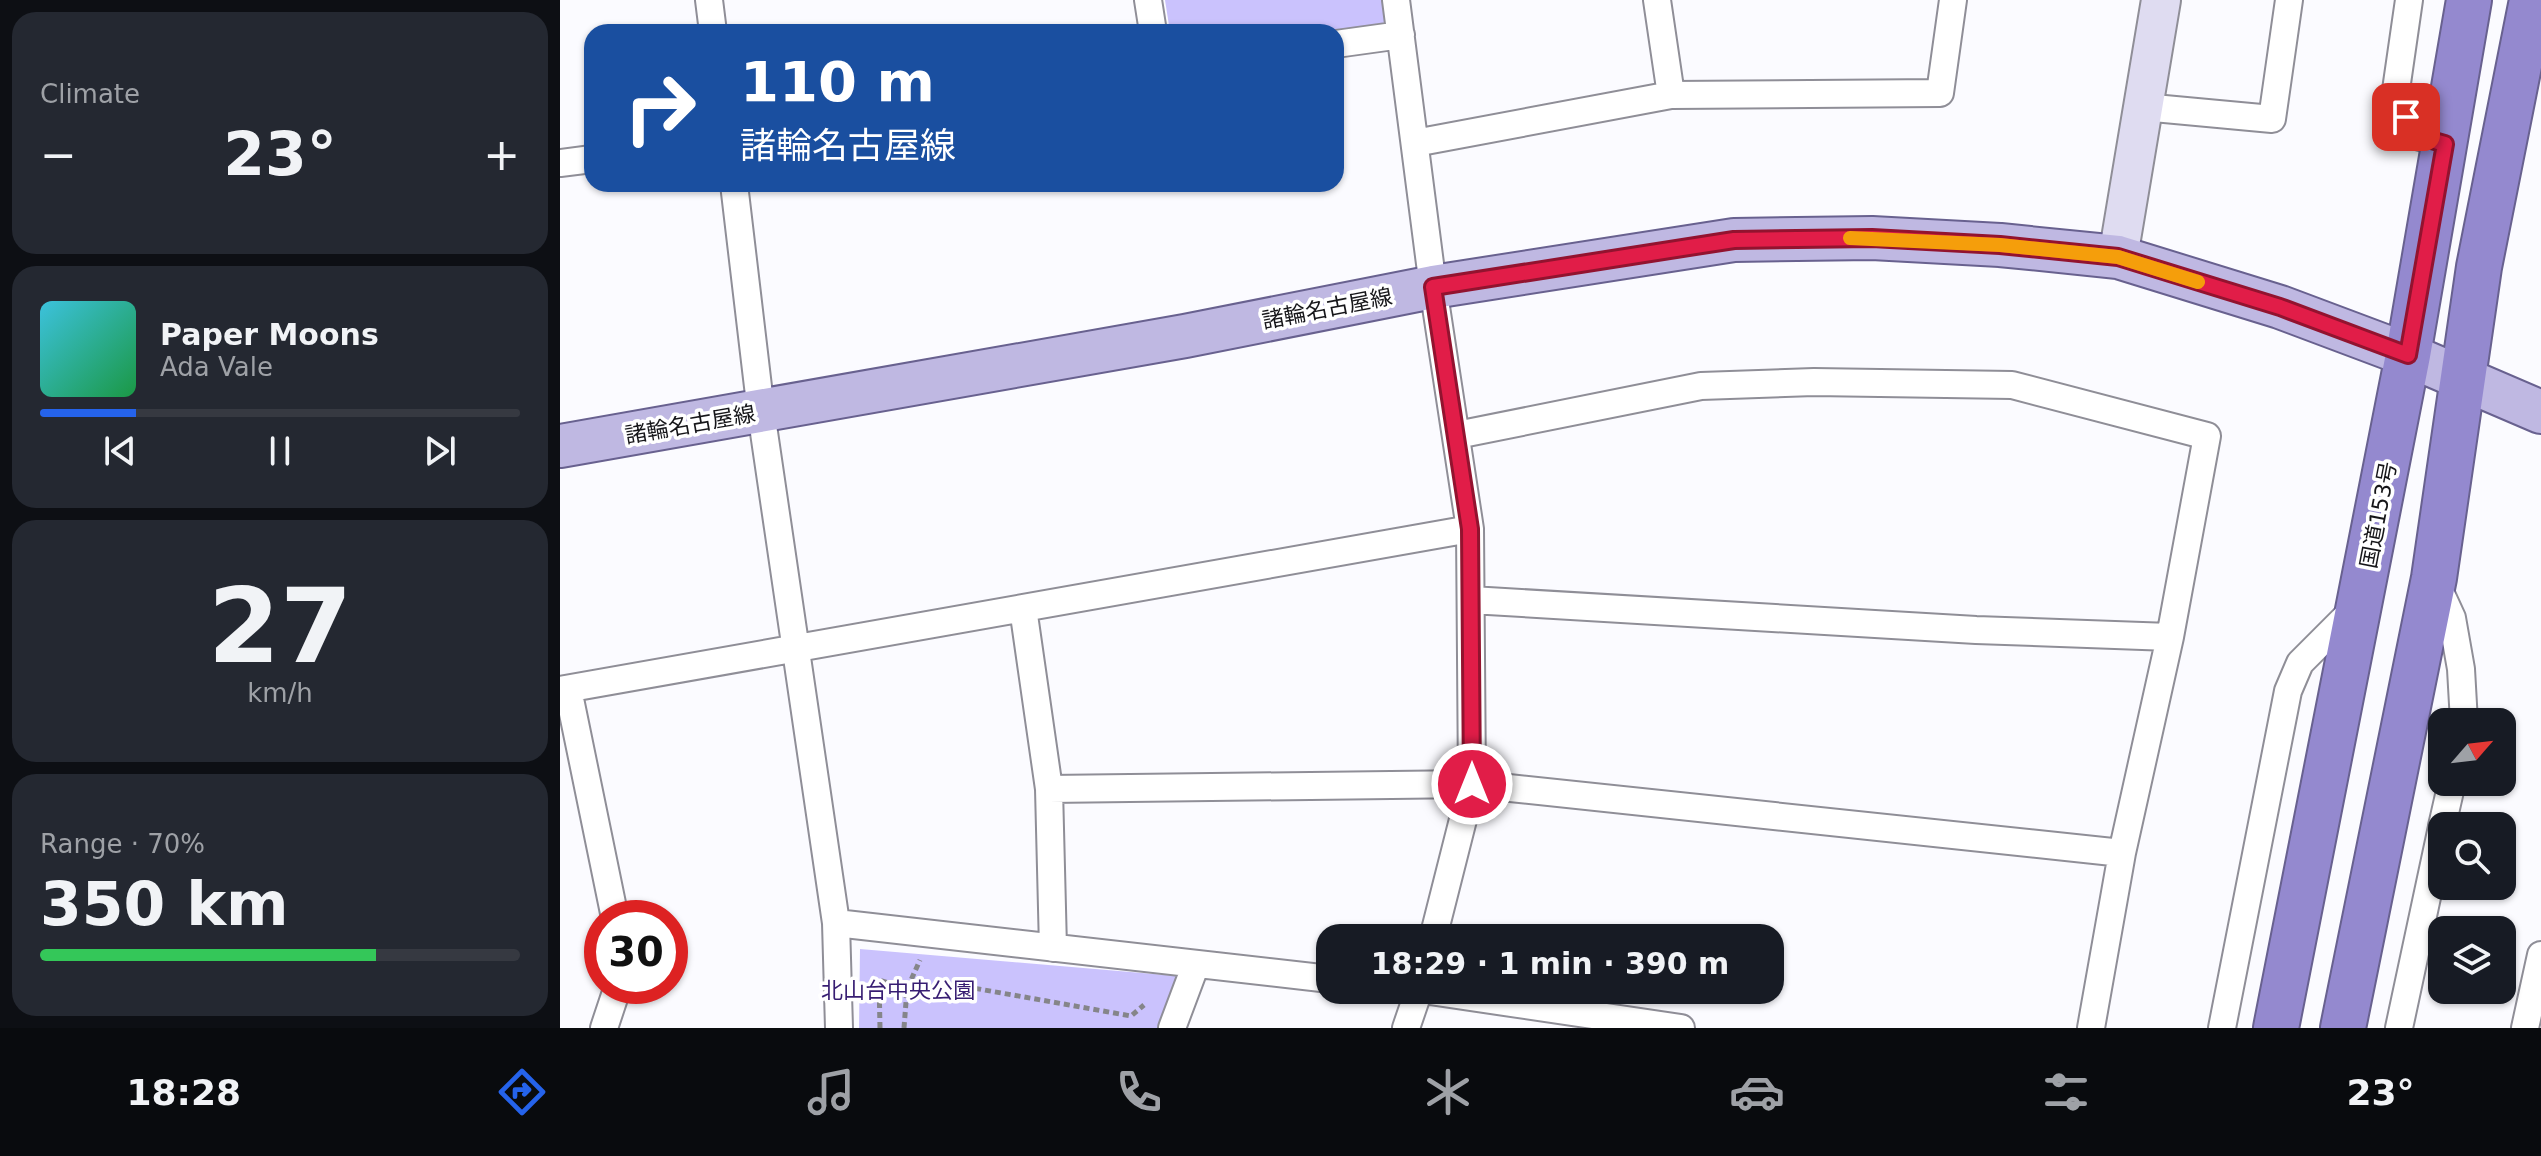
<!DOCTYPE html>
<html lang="en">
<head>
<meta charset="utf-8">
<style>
	body { margin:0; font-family:"DejaVu Sans","Noto Sans JP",sans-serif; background:#242831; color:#f1f3f6; height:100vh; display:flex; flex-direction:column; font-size:30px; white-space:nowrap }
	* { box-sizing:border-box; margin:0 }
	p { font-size:26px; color:#9ea1a6 }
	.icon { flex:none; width:44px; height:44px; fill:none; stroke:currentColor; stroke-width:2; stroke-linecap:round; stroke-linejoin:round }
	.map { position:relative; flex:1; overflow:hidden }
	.sheet { display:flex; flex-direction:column; gap:12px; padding:12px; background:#0d0f14; width:560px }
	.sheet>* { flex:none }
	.guide { position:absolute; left:24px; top:24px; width:760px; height:168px; border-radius:24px; box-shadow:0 2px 6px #0004; background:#1a4fa0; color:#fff; overflow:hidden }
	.needle { width:52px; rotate:62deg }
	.controls { position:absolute; left:1868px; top:708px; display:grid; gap:16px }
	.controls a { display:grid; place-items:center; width:88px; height:88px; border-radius:16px; background:#171b24; box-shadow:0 2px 6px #0004; font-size:40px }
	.speed { position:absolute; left:24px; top:900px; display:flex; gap:16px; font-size:40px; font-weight:700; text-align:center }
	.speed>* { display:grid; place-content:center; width:104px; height:104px; border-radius:50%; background:#171b24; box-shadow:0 2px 6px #0004; line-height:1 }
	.speed .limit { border:12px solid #d22; background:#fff; color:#111 }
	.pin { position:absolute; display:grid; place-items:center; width:68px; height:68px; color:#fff; margin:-34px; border-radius:16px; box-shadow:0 4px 12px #0006 }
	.me { position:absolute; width:88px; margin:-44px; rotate:0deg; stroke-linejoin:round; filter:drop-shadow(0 0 6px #0008) }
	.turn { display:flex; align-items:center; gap:28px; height:168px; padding:0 24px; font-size:36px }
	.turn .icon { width:104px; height:104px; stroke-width:2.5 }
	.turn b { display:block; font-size:56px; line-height:68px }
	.big { font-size:60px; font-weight:800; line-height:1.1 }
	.sheet .tile { flex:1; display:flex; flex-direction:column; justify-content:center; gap:12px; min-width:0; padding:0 28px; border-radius:24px; background:#242831 }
	.sheet .dial { align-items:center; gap:0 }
	.dial b { font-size:104px; line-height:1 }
	.song { display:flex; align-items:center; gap:24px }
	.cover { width:96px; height:96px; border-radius:12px; background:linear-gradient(135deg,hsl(190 70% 55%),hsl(140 70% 35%)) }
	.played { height:8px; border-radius:4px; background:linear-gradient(90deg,#2563eb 20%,#363941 20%) }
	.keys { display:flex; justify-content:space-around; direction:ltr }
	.heat { display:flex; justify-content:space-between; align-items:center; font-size:44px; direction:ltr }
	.charge { height:12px; border-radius:6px; background:linear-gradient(90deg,#34c759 70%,#363941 0) }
	.trip { position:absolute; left:756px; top:924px; width:468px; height:80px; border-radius:24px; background:#171b24; box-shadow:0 2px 6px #0004; font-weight:800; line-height:80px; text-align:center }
	.tabs { display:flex; height:128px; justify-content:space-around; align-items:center; background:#090b0e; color:#9ea1a6 }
	.tabs .icon { width:56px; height:56px }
	.tabs .on { color:#2563eb }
	.tabs b { font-size:36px; color:#f1f3f6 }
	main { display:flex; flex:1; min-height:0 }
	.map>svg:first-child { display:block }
	.green { fill:#cac2fd }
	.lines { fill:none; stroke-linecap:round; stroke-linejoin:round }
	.street-casing { stroke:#8f8e97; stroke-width:30 }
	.secondary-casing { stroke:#8f8e97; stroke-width:42 }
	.primary-casing { stroke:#68618f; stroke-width:46 }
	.highway-casing { stroke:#68618f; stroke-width:48 }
	.path { stroke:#858589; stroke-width:5; stroke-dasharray:6 4; stroke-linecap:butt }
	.street { stroke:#fff; stroke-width:26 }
	.secondary { stroke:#dfdcf1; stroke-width:38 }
	.primary { stroke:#bfb8e2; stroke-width:42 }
	.highway { stroke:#9489cf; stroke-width:44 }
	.route-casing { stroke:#92132f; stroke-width:20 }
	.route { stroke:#e11d48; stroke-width:14 }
	.slow { stroke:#f59e0b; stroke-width:14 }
	.labels { text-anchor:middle; stroke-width:7; stroke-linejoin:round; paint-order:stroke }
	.street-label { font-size:22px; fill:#161619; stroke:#fff }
	.park-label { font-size:22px; fill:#371d72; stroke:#fff }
</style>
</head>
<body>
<main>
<section class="sheet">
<div class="tile"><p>Climate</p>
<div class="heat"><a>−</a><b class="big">23°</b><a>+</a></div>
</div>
<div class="tile">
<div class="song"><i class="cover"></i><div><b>Paper Moons</b><p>Ada Vale</p></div></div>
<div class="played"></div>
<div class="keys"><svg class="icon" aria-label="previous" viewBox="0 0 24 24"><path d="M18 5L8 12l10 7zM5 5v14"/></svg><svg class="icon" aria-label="pause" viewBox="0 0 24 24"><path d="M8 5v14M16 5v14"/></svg><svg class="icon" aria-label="next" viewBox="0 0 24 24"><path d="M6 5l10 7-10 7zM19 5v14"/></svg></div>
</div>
<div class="tile dial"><b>27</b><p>km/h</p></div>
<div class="tile"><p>Range · 70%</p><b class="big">350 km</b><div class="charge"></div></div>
</section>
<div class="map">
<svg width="1981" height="1028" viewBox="0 0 1981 1028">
	<rect width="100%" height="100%" fill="#fbfbff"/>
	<path class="green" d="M605,0H825L828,22L766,32H610Z
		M300,949L617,976L598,1028H299Z"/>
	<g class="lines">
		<defs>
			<path id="street" d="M149,0L153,32
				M588,0L593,32
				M836,0L873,287L910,529L912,784L873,938
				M1849,0L1835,97L1857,136L1885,144
				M776,44L841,35
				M1111,95L1380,93L1393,0
				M1583,107L1712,119L1729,0
				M855,143L1111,95L1097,0
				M0,163L32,159
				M174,184L201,412L276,923L279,1028
				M897,435L1141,386L1254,382L1452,385L1647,436L1610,637L1562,853L1531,1028
				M1875,581L1892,618L1901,669L1904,722
				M911,600L1416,630L1610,637
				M463,608L489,789L493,948
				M8,689L55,918
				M0,690L910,529
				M489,789L912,784L1562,853
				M1882,826L1892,782
				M276,923L770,979
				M863,990L1121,1028
				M44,1028L58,986
				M612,1028L636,964
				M846,1028L859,990
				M1662,1028L1728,691L1740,663L1796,607
				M1839,1028L1882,827
				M1965,1028L1981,955"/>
			<path id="secondary" d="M1558,257L1601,0"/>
			<path id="primary" d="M0,446L625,336L873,287L1174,240L1312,238L1440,245L1558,257L1720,307L1848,355L1981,412"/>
			<path id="highway" d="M1716,1028L1848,355L1909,0
				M1783,1028L1874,578L1919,267L1972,0"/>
		</defs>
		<use href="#street" class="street-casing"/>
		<use href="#secondary" class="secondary-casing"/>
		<use href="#primary" class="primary-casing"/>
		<use href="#highway" class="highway-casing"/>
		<path class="path" d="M320,1028L319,980L379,998L402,986L571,1016L584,1005
			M344,1028L347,989L360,960"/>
		<use href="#street" class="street"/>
		<use href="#secondary" class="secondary"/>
		<use href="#primary" class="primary"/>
		<use href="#highway" class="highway"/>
	</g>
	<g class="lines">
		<defs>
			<path id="route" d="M912,784L910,529L873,287L1174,240L1312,238L1440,245L1558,257L1720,307L1848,355L1885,144L1857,136L1846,117"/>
		</defs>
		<use href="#route" class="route-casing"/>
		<use href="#route" class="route"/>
		<path class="slow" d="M1290,238L1440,245L1558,257L1638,282"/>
	</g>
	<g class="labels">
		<g class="street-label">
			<text transform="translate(767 308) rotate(-11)" y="8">諸輪名古屋線</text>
			<text transform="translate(130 424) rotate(-10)" y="8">諸輪名古屋線</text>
			<text transform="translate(1818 515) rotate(-79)" y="8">国道153号</text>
		</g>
		<g class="park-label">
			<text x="338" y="998">北山台中央公園</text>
		</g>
	</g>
</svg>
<div class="controls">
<a><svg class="needle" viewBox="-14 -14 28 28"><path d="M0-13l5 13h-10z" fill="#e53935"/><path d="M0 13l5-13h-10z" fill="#9ea1a6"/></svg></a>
<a><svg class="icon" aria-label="search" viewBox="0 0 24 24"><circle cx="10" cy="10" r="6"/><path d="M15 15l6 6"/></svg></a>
<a><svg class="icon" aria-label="layers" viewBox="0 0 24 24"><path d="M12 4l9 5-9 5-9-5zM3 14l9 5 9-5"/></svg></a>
</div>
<div class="speed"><div class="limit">30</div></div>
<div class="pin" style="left:1846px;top:117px;background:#d93025"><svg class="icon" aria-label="arrive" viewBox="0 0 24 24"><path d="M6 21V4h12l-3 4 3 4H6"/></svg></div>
<svg class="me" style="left:912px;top:784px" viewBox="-20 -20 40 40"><circle r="17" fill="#e11d48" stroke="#fff" stroke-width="3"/><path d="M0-11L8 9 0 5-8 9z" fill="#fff"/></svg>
<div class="trip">18:29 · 1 min · 390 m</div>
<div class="guide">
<div class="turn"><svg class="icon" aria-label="right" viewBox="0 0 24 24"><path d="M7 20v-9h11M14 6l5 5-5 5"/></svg><div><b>110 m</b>諸輪名古屋線</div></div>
</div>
</div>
</main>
<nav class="tabs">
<b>18:28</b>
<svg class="icon on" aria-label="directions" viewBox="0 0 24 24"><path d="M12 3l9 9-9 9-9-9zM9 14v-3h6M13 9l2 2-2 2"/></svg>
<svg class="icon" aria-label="music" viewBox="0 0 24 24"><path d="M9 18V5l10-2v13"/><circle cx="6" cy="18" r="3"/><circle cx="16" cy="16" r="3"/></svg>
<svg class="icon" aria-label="phone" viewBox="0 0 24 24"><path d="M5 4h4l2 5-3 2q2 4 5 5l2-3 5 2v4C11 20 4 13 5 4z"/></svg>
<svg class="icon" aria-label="climate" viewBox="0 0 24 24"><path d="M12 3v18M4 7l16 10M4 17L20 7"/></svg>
<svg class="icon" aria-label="car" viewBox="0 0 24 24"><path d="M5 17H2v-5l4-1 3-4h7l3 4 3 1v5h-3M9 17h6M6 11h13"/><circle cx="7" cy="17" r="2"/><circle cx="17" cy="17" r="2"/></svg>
<svg class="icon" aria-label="filters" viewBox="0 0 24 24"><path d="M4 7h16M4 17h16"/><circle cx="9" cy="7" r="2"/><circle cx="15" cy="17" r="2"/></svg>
<b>23°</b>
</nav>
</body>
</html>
